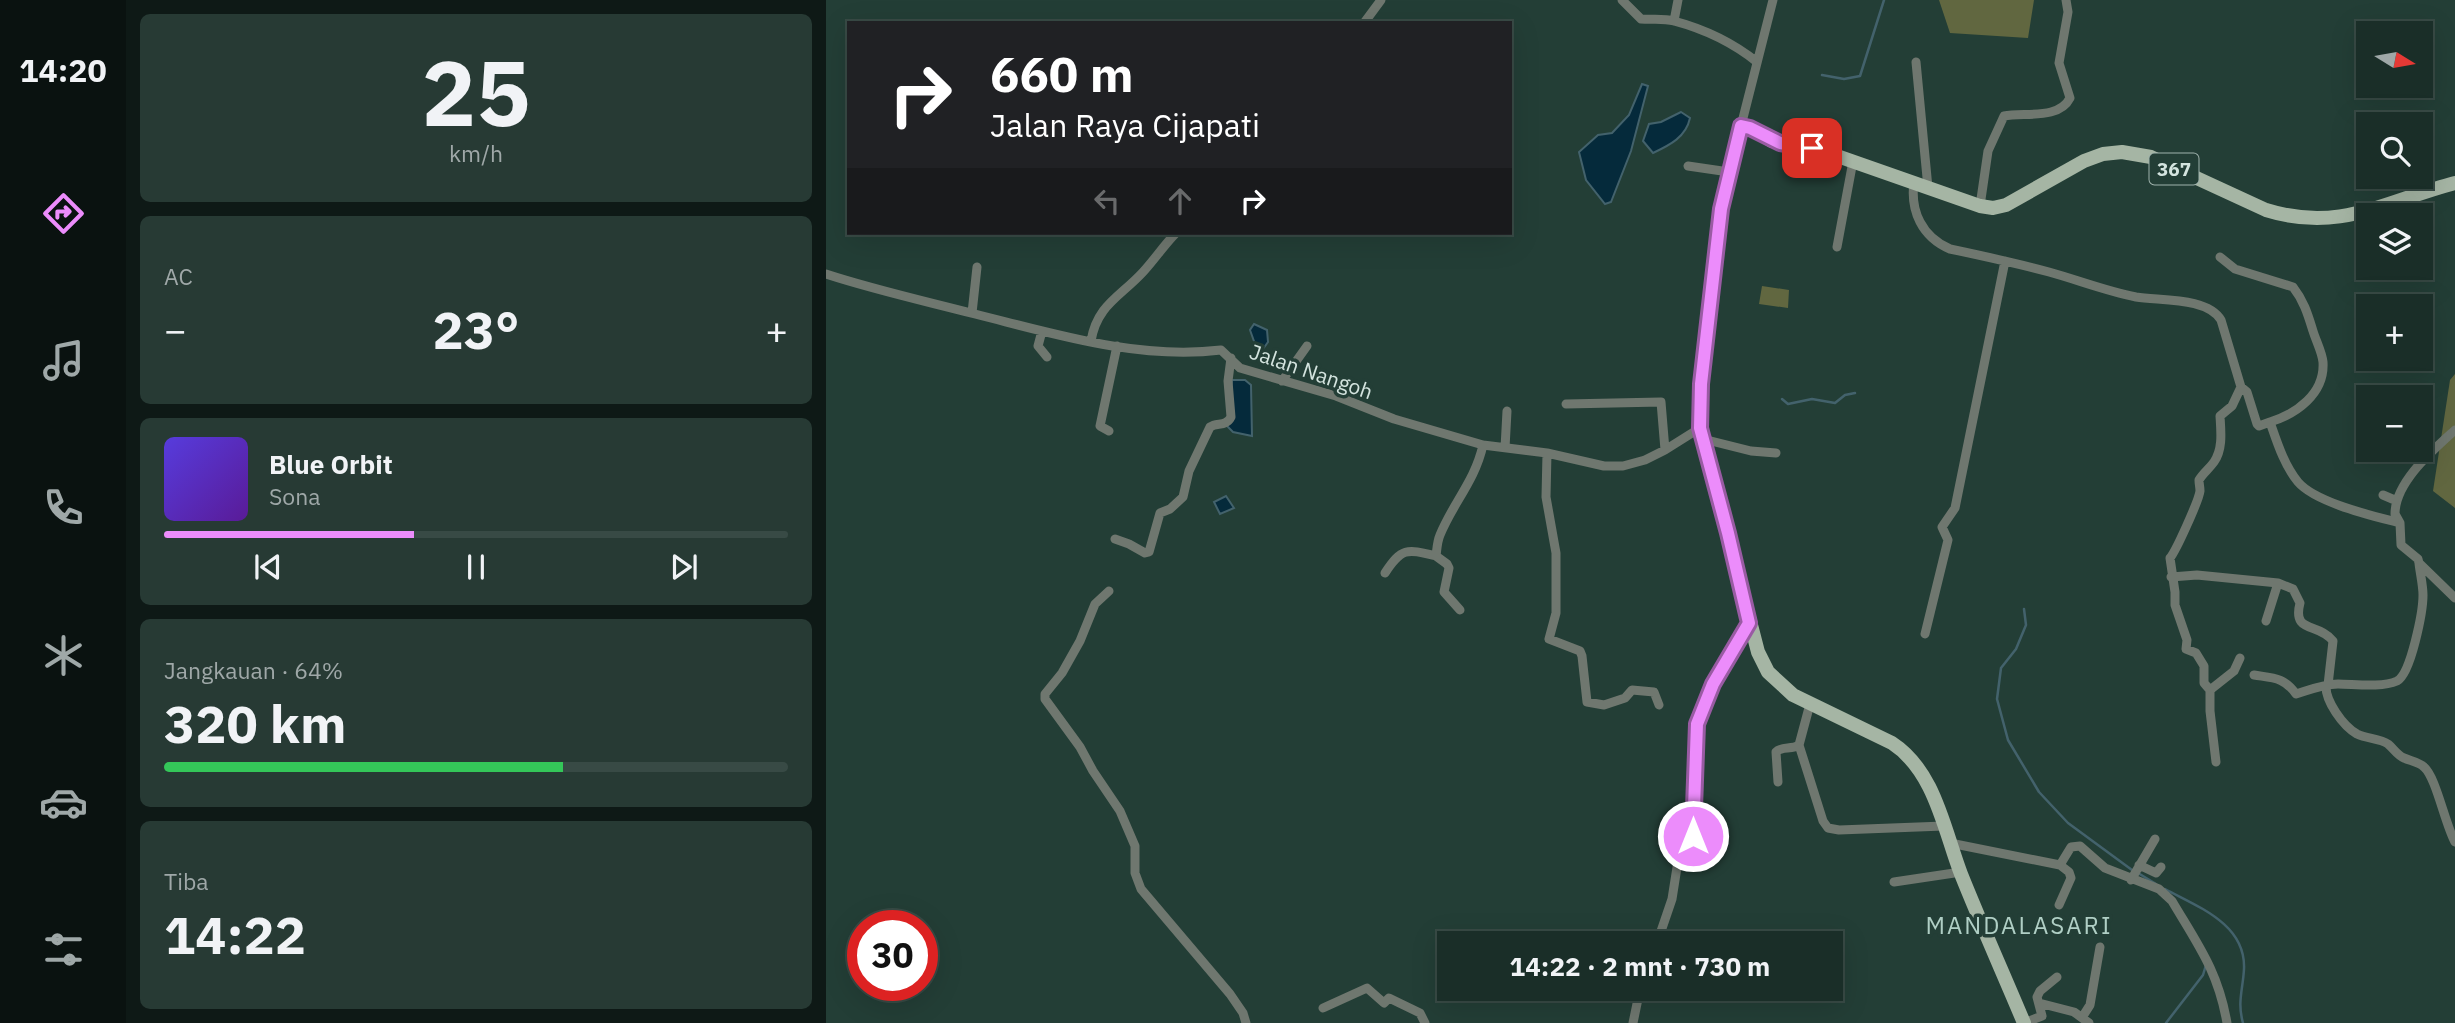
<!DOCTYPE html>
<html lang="id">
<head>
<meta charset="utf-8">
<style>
	body { margin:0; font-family:"IBM Plex Sans",sans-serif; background:#273a34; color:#f1f3f6; height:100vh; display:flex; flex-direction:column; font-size:26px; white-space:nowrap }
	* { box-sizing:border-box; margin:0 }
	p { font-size:23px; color:#9fa8a8 }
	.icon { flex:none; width:38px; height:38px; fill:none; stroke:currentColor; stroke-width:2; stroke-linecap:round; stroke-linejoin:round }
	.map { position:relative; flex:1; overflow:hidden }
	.sheet { display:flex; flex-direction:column; gap:14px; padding:14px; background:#0e1916; width:700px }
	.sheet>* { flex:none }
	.hud { position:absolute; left:21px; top:21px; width:665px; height:214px; border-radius:0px; box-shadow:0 7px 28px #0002,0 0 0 2px #384a45; background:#202124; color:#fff; overflow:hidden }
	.needle { width:46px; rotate:101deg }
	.fabs { position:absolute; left:1530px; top:21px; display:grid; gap:14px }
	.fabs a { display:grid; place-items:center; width:77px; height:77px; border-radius:0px; background:#1a2e28; box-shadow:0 7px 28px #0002,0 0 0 2px #384a45; font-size:35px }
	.speed { position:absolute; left:21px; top:910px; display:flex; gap:14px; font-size:35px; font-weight:700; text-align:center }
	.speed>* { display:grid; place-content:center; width:91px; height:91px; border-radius:50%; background:#1a2e28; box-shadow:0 7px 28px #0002,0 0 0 2px #384a45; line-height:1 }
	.speed .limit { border:10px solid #d22; background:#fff; color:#111 }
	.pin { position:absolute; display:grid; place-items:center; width:60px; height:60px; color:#fff; margin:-30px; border-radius:14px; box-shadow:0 4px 10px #0006 }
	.me { position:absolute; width:77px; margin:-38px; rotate:0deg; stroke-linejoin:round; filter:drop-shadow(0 0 5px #0008) }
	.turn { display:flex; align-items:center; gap:24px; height:147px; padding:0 28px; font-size:32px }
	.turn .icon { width:91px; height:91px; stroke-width:2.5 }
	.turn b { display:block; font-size:49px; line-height:60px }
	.lanes { display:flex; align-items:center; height:66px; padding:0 28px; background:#0003; justify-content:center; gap:35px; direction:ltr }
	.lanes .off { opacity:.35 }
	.big { font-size:52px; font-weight:800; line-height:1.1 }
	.sheet .card { flex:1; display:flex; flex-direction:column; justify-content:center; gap:10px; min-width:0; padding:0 24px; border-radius:10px; background:#273a34 }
	.sheet .dial { align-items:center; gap:0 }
	.dial b { font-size:91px; line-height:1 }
	.song { display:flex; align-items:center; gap:21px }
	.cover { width:84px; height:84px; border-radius:10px; background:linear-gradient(135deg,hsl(250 70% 55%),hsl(270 70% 35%)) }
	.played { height:7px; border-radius:4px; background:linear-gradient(90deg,#ec8cfb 40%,#384a45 40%) }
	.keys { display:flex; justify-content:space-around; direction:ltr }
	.heat { display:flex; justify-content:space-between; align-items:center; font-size:38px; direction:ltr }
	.charge { height:10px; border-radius:5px; background:linear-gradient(90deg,#34c759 64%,#384a45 0) }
	.trip { position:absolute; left:611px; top:931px; width:406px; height:70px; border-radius:0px; background:#1a2e28; box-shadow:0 7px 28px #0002,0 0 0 2px #384a45; font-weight:800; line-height:70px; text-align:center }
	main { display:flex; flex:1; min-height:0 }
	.menu { display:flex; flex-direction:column; width:126px; justify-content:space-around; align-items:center; background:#0a1210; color:#9fa8a8 }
	.menu .icon { width:49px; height:49px }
	.menu .selected { color:#ec8cfb }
	.menu b { font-size:32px; color:#f1f3f6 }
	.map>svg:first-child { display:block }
	.green { fill:#616740 }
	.water { fill:#052a3b; stroke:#43626c; stroke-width:2 }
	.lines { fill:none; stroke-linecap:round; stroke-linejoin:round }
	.stream { stroke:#43626c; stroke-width:2.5 }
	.street { stroke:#6f776f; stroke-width:9 }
	.primary { stroke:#a5b5a4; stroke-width:14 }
	.route-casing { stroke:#995ba3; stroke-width:18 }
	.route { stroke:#ec8cfb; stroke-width:12 }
	.labels { text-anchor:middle; stroke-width:7; stroke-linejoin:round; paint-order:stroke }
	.shield { fill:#233e36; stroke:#9fb2ac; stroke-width:2 }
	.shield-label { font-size:19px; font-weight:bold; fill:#d4e4df }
	.street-label { font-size:21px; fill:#d4e4df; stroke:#233e36 }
	.quarter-label { font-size:24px; letter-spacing:2px; fill:#b0cfc5; stroke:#233e36 }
</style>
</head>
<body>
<main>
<nav class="menu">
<b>14:20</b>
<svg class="icon selected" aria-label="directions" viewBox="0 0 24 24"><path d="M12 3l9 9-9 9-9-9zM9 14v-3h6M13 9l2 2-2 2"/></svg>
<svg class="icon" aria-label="music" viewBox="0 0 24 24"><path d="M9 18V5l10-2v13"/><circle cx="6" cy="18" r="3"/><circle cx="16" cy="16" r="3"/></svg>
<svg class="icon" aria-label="phone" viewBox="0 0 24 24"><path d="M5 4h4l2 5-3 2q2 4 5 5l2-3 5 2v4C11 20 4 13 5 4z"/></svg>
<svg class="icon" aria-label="climate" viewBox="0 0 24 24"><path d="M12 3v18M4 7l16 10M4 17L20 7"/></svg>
<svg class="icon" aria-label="car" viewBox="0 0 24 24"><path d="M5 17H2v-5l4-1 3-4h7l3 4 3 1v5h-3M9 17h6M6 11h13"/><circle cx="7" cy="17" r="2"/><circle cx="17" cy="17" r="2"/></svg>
<svg class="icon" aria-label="filters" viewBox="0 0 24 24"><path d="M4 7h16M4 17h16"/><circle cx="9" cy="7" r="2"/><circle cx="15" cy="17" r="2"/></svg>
</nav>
<section class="sheet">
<div class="card dial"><b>25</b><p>km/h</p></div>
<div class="card"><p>AC</p>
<div class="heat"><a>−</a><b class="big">23°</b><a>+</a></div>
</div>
<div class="card">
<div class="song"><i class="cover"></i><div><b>Blue Orbit</b><p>Sona</p></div></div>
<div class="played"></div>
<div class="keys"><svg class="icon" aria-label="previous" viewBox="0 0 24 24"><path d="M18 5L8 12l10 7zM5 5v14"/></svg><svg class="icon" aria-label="pause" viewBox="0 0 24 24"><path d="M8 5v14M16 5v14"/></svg><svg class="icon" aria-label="next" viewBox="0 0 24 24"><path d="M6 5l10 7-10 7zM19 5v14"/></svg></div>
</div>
<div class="card"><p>Jangkauan · 64%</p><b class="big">320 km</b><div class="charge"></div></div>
<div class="card"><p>Tiba</p><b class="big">14:22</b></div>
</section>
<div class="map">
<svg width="1629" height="1023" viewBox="0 0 1629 1023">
	<rect width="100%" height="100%" fill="#233e36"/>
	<path class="green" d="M1113,0H1208L1202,38L1124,33Z
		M936,286L963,290L962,308L933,304Z
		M1629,374V508L1607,491L1624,380Z"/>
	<path class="water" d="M816,84L822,86L805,151L785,202L779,204L760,180L753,152L772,135L786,133L803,115Z
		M855,112L864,118C860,137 844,145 827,153L817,141L823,124L835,122Z
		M428,324L441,330L442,342L437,349L429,344L424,330Z
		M406,380H419L425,385L426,436L407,432L401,426Z
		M400,496L408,508L394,514L388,502Z"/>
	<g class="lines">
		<path class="stream" d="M996,75L1018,79L1034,76L1058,0
			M956,399L962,404L986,399L1009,403L1019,395L1029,393
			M1198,609L1200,625L1190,649L1175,668L1171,699L1182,740L1213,792L1242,823L1306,870
			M1312,873L1330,884
			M1339,889C1372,907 1420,924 1418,969C1417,989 1411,1002 1417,1023
			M1340,1023L1377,975L1380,965"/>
		<path class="street" d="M796,0L815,19C826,20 837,18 848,21C878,29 906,42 931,62
			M848,21L852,0
			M538,23L555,0
			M1090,62L1102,188
			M915,126L947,0
			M862,166L903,172
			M1088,182C1084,211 1096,237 1124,249C1157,256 1190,263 1223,272C1252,280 1280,291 1310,297C1335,301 1381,297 1395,320L1415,387L1421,392L1431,424L1433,426L1444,422C1451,442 1458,465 1472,482C1490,503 1548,516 1574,523L1575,545L1592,559L1593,563L1629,598
			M1154,206L1162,151L1178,116C1198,112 1233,120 1244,98L1233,63L1242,12L1240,0
			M1011,247L1027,161
			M1394,257L1409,269L1467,287C1478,301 1482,315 1487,331C1490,341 1496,352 1497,362C1499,394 1470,414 1444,422
			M0,274C49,290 99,301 149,314C229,334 312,360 395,350L414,368L510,396L568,419L657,445L721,453L778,466H797L819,460L839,450L874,428
			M146,313L151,267
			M216,331L212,346L221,357
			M265,341C271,305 294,297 317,272C329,259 338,245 350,233
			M456,381L481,346
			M740,404L835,402L839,450
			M283,431L274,426L291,346
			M877,439L925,451L950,453
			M679,448L681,411
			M721,453L720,497L730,553V613L723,639L754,651L756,656L761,702L778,705L799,698L806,690L828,692L833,705
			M1557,495L1571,501
			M1574,523L1569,514C1569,482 1607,450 1629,430
			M289,539L303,544L319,553L323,552L334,513L344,509L357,497L363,471L384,427C391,422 400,427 405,417L402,381L405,358
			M559,573C576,547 581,549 610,556
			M1345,577L1371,575L1452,583L1467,589L1474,603C1466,634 1492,622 1507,641L1502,685
			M283,591L269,604L254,641L236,673L219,694V699L254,747L267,771L294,811L309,846V873L315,889L404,994L417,1013L420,1023
			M634,610L618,592L623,568L621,564L610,556C611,549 611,542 614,535C627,503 649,481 657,445
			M1440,621L1452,583
			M1099,634L1122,540L1116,527L1129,508L1179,261
			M1428,675C1447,678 1458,677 1470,694C1483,690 1498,684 1512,684C1528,684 1555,688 1571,681C1585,674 1597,611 1597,595C1597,585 1594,573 1593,563
			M1500,685C1499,701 1517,726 1531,734C1541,739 1554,738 1562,744C1568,749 1571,755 1578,758C1585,761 1593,762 1598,767C1610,777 1619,824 1629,842
			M1384,690L1408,671L1414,658
			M973,745L997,821L1002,828L1013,830L1118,826
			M1390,762L1384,711V690L1378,683V666L1370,653L1360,649L1361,640L1349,605V592L1344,558C1350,551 1373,500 1374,491C1374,487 1373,484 1373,480C1377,473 1383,469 1388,462C1397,449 1395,432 1394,416L1406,406L1415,387
			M952,782L950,752C955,746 966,750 973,745L984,704
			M1124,843L1234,865
			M1313,865L1330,873L1335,867
			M1305,880L1329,839
			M1068,882L1135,872
			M1233,905L1245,878L1243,872L1234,865L1245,847L1254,846L1279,868L1333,889L1346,901C1372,945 1392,971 1401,1023
			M831,943L846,899L852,861L867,836L871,724L887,684L923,623
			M1213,1003L1248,1012L1263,1023
			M497,1008L541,988L558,1003L563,998L594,1013L599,1023
			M1257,1016L1264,1005L1274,947
			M807,1023L814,989
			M1198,1023L1216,1016L1211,997L1214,991L1231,977"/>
		<path class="primary" d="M1198,1023C1177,973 1155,924 1135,874C1118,830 1109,771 1066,743L967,695L942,672L932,652L874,428L875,384L895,209L915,126L929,130L946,141L997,151L1154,206L1167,208L1180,205L1258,161L1277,154L1296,152L1325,157L1440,210C1514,233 1560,201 1629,183"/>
	</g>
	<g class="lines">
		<defs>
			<path id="route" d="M867,836L871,724L887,684L923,623L902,533L874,428L875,384L895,209L915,126L924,128L954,143L986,148"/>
		</defs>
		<use href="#route" class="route-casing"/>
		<use href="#route" class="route"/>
	</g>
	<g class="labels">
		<rect class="shield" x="1323.5" y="153.5" width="49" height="31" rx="5"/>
		<g class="shield-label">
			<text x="1348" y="176">367</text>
		</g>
		<g class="street-label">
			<text transform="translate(485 372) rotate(19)" y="7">Jalan Nangoh</text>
		</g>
		<g class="quarter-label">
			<text x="1193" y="934">MANDALASARI</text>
		</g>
	</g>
</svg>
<div class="fabs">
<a><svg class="needle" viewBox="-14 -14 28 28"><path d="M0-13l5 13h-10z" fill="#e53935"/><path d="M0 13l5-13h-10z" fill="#9fa8a8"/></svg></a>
<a><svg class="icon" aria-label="search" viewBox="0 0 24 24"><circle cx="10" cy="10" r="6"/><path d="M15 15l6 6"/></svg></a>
<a><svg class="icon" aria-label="layers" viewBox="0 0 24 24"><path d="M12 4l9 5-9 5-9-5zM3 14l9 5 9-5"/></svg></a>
<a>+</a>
<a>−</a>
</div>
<div class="speed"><div class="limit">30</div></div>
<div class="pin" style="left:986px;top:148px;background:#d93025"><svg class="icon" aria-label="arrive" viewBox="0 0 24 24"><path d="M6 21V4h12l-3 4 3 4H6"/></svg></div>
<svg class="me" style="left:867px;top:836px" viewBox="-20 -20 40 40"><circle r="17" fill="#ec8cfb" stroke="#fff" stroke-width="3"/><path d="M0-11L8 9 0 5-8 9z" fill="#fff"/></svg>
<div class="trip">14:22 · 2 mnt · 730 m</div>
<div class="hud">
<div class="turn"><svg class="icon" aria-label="right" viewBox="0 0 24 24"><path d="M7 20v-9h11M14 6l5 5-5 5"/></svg><div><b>660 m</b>Jalan Raya Cijapati</div></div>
<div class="lanes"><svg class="icon off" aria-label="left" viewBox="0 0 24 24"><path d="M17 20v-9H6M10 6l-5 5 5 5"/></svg><svg class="icon off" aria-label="ahead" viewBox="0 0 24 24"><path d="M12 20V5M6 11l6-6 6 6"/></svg><svg class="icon" aria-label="right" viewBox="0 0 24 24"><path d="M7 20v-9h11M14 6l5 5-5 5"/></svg></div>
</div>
</div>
</main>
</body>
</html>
